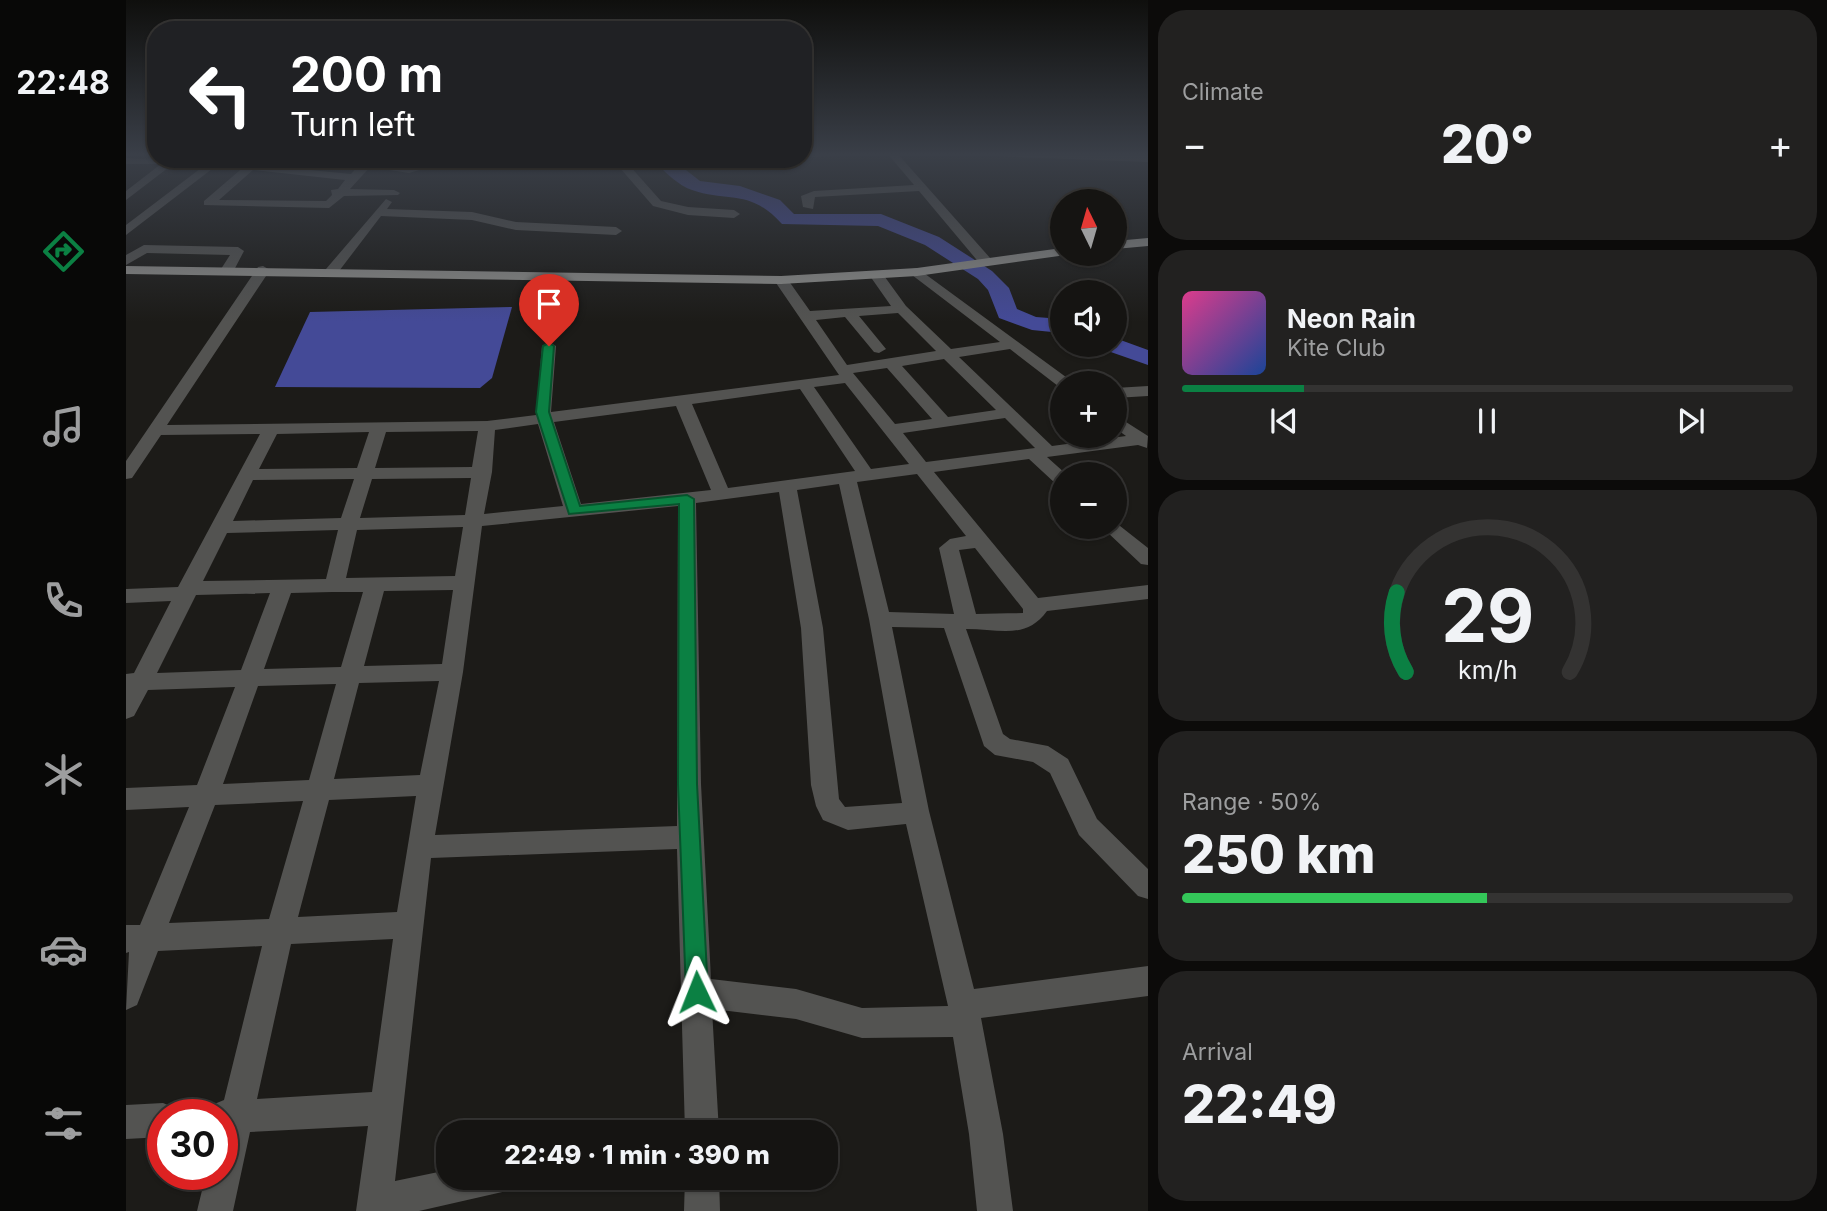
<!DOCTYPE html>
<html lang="en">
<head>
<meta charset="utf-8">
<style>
	body { margin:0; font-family:Inter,sans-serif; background:#222120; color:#f1f3f6; height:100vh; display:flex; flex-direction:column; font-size:26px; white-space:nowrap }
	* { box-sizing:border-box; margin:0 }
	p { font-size:23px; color:#9d9e9f }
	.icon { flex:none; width:38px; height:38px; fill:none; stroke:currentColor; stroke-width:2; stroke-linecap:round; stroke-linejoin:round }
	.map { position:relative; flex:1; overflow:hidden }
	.sheet { display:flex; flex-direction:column; gap:10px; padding:10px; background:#0c0b0a; width:679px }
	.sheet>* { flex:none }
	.guide { position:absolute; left:21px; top:21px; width:665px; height:147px; border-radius:28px; box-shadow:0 2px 5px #0004,0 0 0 2px #343332; background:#202124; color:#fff; overflow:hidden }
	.needle { width:46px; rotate:355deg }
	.buttons { position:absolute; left:924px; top:189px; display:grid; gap:14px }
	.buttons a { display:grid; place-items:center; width:77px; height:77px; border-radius:50%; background:#151412; box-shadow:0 2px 5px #0004,0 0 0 2px #343332; font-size:35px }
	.speed { position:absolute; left:21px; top:1099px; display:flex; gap:14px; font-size:35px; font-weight:700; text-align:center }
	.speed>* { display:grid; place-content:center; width:91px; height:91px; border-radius:50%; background:#151412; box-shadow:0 2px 5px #0004,0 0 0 2px #343332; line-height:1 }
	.speed .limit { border:10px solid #d22; background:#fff; color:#111 }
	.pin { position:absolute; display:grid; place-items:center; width:60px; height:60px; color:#fff; margin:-72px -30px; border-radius:50% 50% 50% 0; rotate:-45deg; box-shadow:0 0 7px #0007 }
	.pin .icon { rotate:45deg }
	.me { position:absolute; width:77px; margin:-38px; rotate:358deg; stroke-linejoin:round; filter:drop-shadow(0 0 5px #0008) }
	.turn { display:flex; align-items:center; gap:24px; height:147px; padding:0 28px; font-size:32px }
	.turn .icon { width:91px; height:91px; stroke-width:2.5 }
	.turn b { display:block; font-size:49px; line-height:60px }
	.big { font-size:52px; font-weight:800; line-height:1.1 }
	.sheet .tile { flex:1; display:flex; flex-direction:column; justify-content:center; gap:10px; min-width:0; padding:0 24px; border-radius:28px; background:#222120 }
	.sheet .dial { align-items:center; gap:0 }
	.dial svg { height:182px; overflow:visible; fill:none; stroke:#343332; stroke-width:7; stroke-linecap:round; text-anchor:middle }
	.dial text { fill:#f1f3f6; stroke:none }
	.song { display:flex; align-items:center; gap:21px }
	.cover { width:84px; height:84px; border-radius:10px; background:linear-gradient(135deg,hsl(330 70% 55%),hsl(220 70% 35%)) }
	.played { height:7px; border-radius:4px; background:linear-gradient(90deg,#0b8043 20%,#343332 20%) }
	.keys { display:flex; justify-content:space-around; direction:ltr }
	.heat { display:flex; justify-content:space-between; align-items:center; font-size:38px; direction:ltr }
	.charge { height:10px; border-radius:5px; background:linear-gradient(90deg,#34c759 50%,#343332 0) }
	.trip { position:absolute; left:310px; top:1120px; width:402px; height:70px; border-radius:28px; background:#151412; box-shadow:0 2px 5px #0004,0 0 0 2px #343332; font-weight:800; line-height:70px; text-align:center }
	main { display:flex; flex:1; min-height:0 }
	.dock { display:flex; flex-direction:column; width:126px; justify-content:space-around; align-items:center; background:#080807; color:#9d9e9f }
	.dock .icon { width:49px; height:49px }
	.dock .selected { color:#0b8043 }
	.dock b { font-size:32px; color:#f1f3f6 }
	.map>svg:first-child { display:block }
	.water { fill:#444a97 }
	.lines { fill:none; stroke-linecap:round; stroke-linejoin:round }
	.river { fill:#444a97; fill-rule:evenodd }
	.minor { fill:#535351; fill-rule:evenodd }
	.major { fill:#8b8b88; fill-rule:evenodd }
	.route { fill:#0b8043; stroke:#07532c; stroke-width:2 }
</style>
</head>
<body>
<main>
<nav class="dock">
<b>22:48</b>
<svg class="icon selected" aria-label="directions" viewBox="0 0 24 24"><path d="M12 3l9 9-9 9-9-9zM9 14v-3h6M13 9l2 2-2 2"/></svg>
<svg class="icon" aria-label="music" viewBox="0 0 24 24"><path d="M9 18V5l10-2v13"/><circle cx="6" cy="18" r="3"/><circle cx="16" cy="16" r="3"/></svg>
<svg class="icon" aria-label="phone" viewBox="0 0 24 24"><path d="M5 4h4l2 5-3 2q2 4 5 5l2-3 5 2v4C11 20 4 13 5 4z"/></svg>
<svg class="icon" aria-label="climate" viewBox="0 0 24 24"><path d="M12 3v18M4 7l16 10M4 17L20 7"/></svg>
<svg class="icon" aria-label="car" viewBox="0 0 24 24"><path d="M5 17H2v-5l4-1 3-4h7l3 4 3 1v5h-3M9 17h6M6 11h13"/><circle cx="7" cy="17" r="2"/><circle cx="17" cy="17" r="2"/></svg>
<svg class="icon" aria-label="filters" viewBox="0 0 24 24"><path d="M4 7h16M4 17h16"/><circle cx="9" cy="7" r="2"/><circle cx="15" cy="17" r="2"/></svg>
</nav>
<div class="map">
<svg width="1022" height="1211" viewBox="0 0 1022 1211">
	<rect width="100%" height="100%" fill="#1c1b18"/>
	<path class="water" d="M386,307L366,378L354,388L149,387L184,312Z"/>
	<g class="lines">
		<path class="river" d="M527,159H546L574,181L614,186L654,200L668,214H755L813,237L866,271L883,288L891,309L910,317L936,319V333L906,330L873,318L862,290L852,279L799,245L752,226L656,224C623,188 604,203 566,190C553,186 535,169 527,159Z
			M989,338L1022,350V365L979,350L975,345H989Z"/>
		<path class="minor" d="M677,153H722L717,156L677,157Z
			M761,153H771L865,259V265H855L793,191L689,197L687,209L677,207L675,196L688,191L788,185Z
			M862,153L1022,156V162L867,156Z
			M0,158L51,161L0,200V191L35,164H0Z
			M87,159H99L0,235V225Z
			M127,159H139L133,165L225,174L233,165L212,159H237L283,167L308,159L424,164L489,159L502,164L535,201L562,207L608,210L614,214L608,218L562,215L527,206L494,168L483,164L424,170L320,162L283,173L244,167L224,189L268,190L274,193L272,195L218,196L203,208L78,205V201ZM127,170L219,180L212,189L205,190L206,195L200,201L93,200Z
			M260,199L266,202L261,209L346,212L390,222L490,227L496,231L490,235L390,230L346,220L255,216L210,275H200V269Z
			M18,245L112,247L118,251L107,272L102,273L95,269L104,255L21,253L0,265V255Z
			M137,266L144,270L41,425L361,421L410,415L416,346L423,342L430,346L425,412L713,375L648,280L655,276L660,277L684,311L765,306L744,276L756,273L780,306L825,349L874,342L786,275V269L791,268L944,380L946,383L932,386L884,349L833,357L926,446L1000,436L989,428V415L1022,436L1021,448L1012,445L921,457L940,474H936V485L930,484L903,459L808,472L912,598L1022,585V599L921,611C900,640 874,629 840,629L877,734L884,739L922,746L942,759L971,819L1022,869V899L1012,896L953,835L924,773L907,762L869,755L858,746L818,628L766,627L803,811L848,989L1022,966V996L855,1018L877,1134L887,1211H851L843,1134L827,1037L736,1038L670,1019L586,1009L593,1132H559L551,849L305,858L269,1181L322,1170V1178H390L385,1190L293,1211H230L242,1126L124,1132L107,1211H71L80,1174H96V1115H82L86,1105L98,1100L136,946L32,951L11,1005L0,1010L3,952L0,953V925H14L63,807L0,810V788L71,785L109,687L22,690L8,716L0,719V674L8,673L45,601L0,603V589L52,587L134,434L35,435L6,478L0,479V461L132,267ZM772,313L810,351L721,365L690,320L719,317L748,352L753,353L760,349L733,316ZM818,359L870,410L822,417L776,366ZM761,368L806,419L769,424L727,373ZM719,383L783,464L745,469L688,387ZM674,389L729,471L602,488L566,404ZM550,406L585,490L455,504L428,422ZM879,418L909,448L800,462L777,433ZM412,424L437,506L358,514L366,472L369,430ZM352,431L346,467L249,468L260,432ZM243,432L231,468L133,469L151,434ZM791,474L840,536L824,539L813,548L828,614L763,612L731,482ZM345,478L339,515L234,518L246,479ZM228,479L215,518L107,521L127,480ZM713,484L743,619L776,803L719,807L713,799L697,628L671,490ZM653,492L675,628L685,785L690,806L697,820L722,830L780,824L822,1006L736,1008L670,989L585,979L575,784L570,503ZM552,506L551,826L309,835L337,672L356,526ZM337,527L329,576L220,578L231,530ZM212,530L200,579L77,581L101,533ZM849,548L897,609V613L850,614L833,550ZM327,590L316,664L238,666L258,591ZM206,592H237L215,667L138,669L165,593ZM144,593L115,670L31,673L70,595ZM313,681L294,775L208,779L233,683ZM210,684L183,780L97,784L132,686ZM290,796L271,912L172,917L203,800ZM177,801L143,919L43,923L89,805ZM267,939L246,1092L131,1099L165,944Z
			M1022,386V396L989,398V388Z
			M989,522L1022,548V565L1015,564L980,531L978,527H989Z
			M37,1103L49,1108L51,1115H37V1137L0,1139V1105Z
			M559,1178H593L594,1211H558Z"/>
		<path class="major" d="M1022,238V246L989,249V241Z
			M936,248V254L940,255L791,276L655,284L0,274V266L655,276L791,268Z"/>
	</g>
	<linearGradient id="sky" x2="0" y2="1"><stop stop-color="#0f0f0d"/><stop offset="0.48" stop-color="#3a3f48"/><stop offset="1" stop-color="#3a3f48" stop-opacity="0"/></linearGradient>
	<rect width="1022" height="322" fill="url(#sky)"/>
	<path class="route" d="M423,343L428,346L423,412L454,506L561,495L568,499L571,784L582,992L579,1000L571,1004L563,1000L560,992L552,784L553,504L443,514L410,412L417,346Z"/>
</svg>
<div class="buttons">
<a><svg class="needle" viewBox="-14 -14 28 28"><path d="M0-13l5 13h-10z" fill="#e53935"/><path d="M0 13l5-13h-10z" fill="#9d9e9f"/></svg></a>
<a><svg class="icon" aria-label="sound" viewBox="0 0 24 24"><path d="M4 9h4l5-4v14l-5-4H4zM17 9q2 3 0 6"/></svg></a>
<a>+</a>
<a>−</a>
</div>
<div class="speed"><div class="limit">30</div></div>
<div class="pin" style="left:423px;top:346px;background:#d93025"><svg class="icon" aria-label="arrive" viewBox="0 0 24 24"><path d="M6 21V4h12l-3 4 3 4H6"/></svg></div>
<svg class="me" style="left:571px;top:992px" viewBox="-20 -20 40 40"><path d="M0-17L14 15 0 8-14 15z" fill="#0b8043" stroke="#fff" stroke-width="4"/></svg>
<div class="trip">22:49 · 1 min · 390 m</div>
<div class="guide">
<div class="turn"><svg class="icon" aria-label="left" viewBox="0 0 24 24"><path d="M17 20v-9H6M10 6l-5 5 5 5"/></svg><div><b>200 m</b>Turn left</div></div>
</div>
</div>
<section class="sheet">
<div class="tile"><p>Climate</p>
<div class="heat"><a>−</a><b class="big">20°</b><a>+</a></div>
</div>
<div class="tile">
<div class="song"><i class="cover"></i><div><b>Neon Rain</b><p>Kite Club</p></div></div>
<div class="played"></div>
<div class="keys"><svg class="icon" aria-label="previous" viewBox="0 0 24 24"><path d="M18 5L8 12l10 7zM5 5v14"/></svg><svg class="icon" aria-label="pause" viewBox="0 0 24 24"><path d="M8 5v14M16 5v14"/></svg><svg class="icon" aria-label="next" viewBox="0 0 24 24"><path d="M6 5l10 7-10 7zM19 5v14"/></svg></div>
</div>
<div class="tile dial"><svg viewBox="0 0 100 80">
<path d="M14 69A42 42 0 1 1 86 69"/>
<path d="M14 69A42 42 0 0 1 10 34" stroke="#0b8043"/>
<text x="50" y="56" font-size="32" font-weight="700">29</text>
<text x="50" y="72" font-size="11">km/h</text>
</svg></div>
<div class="tile"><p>Range · 50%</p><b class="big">250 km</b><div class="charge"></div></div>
<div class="tile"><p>Arrival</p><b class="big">22:49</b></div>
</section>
</main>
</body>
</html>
